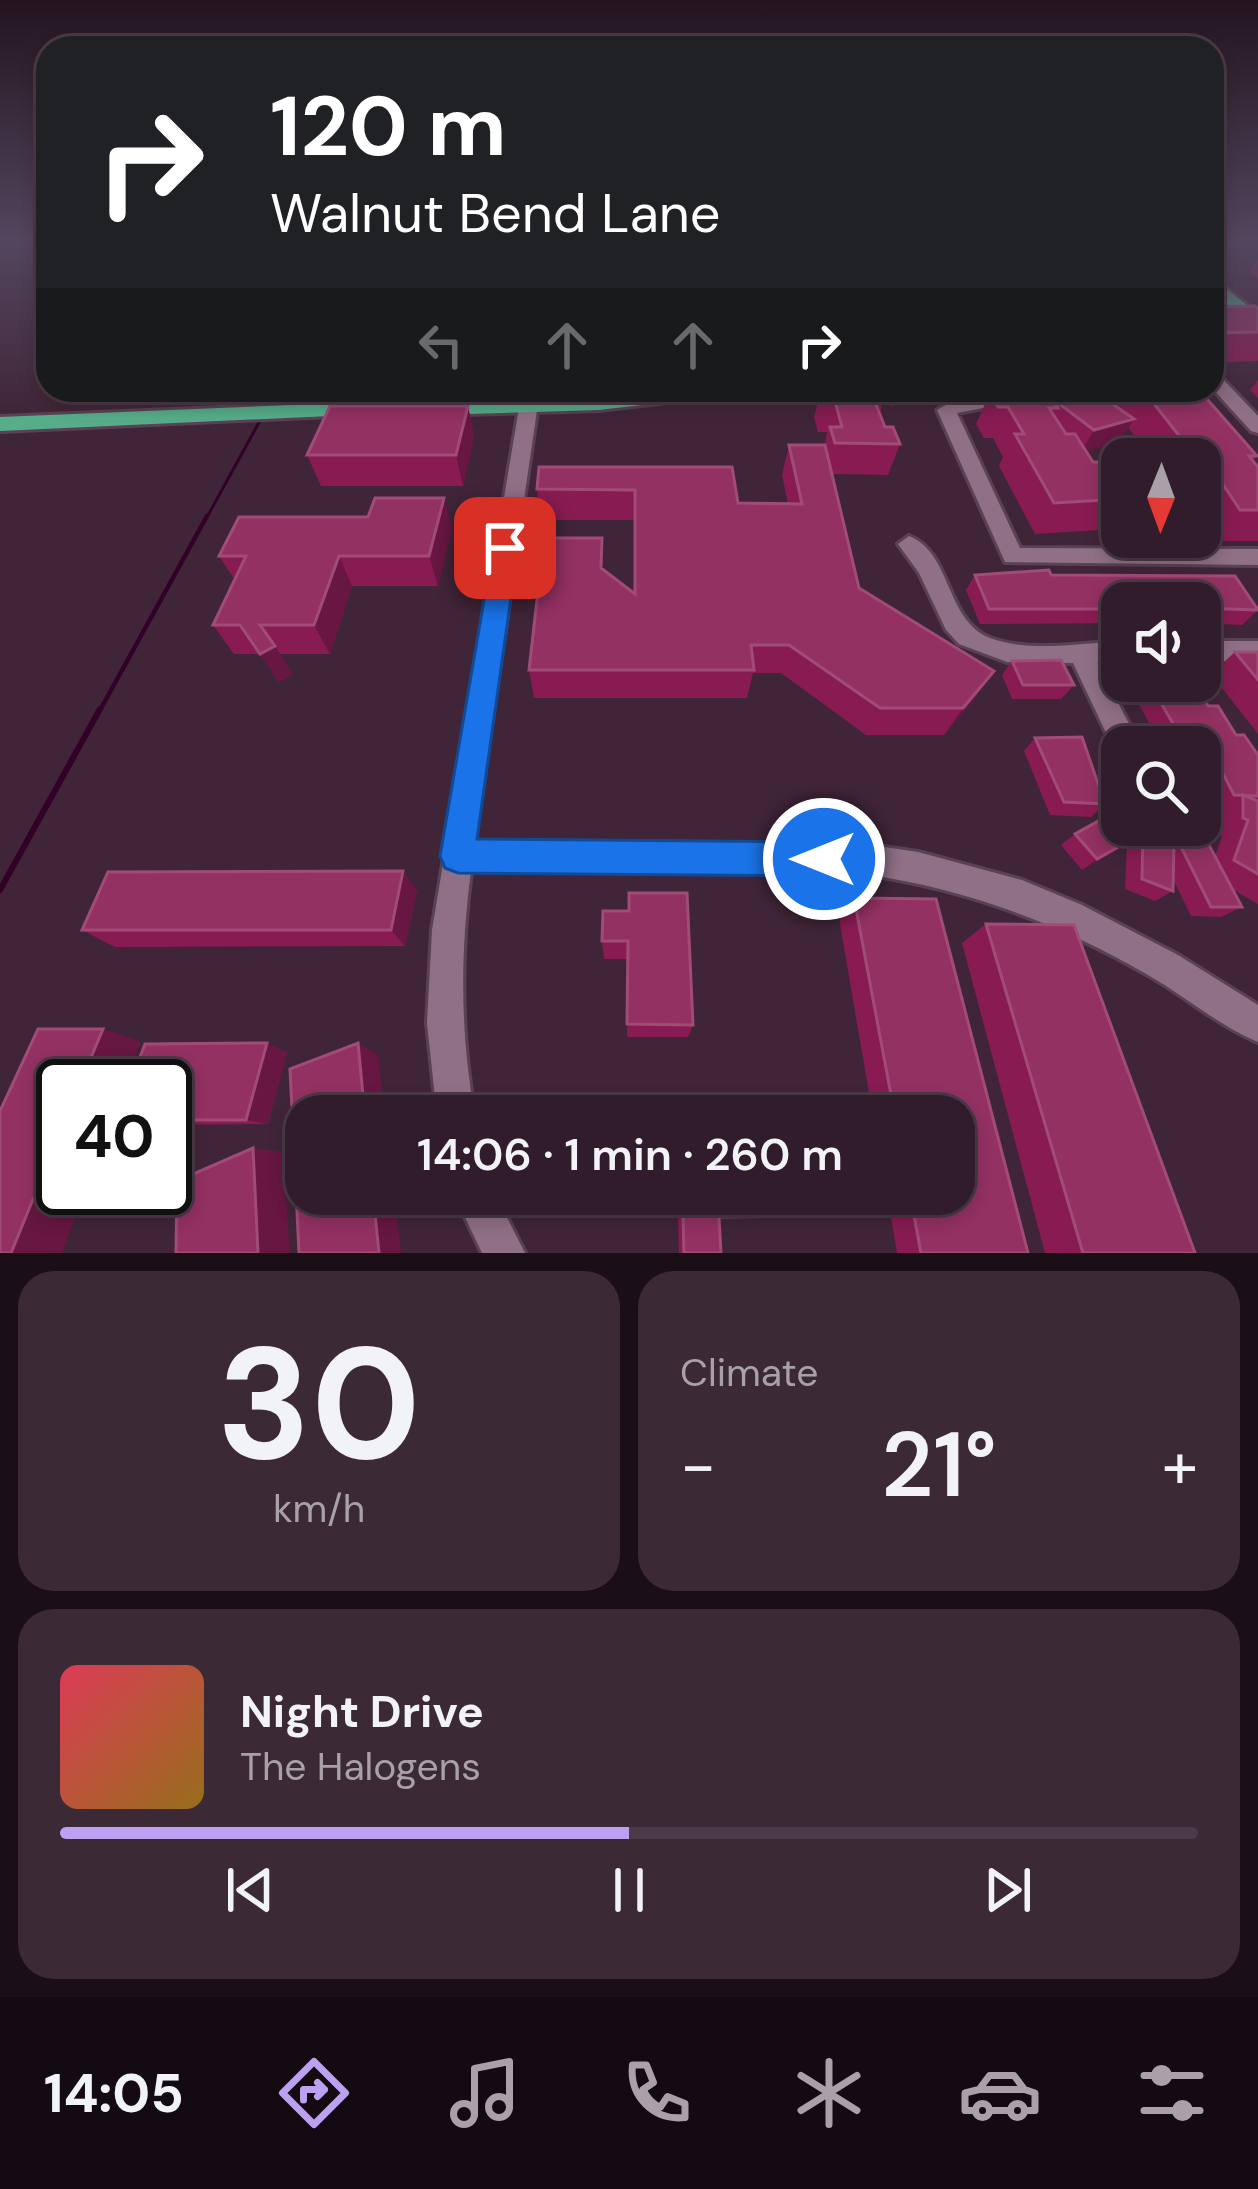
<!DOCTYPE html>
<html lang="en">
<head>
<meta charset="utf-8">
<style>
	body { margin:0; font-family:"DM Sans",sans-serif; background:#3c2936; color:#f1f3f6; height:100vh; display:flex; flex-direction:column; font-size:45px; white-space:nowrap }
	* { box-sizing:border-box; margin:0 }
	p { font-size:39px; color:#a8a1a8 }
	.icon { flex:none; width:66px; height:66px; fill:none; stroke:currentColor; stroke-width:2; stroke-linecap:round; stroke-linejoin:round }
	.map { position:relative; height:1253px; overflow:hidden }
	.drawer { display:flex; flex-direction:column; gap:18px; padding:18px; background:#1a0f17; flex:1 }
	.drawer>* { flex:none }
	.top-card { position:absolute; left:36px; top:36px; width:1188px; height:366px; border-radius:36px; box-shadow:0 6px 18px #0003,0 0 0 3px #4b3a47; background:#202124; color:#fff; overflow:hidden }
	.needle { width:78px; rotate:181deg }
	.controls { position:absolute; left:1101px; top:438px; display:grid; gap:24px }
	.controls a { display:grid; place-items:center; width:120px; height:120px; border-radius:24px; background:#301c2a; box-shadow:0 6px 18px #0003,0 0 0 3px #4b3a47; font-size:60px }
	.speed { position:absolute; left:36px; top:1059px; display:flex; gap:24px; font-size:60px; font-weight:700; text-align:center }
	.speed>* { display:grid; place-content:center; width:156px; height:156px; border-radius:50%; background:#301c2a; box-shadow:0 6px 18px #0003,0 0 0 3px #4b3a47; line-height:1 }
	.speed .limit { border:6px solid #111; border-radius:18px; background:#fff; color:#111 }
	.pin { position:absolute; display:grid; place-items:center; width:102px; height:102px; color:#fff; margin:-51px; border-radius:24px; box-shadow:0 6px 18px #0006 }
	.me { position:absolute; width:132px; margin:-66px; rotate:270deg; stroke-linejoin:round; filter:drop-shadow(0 0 9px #0008) }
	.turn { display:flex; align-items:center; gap:42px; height:252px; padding:0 36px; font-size:54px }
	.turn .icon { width:156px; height:156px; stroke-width:2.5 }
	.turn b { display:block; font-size:84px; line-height:102px }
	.lanes { display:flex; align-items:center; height:114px; padding:0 36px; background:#0003; justify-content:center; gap:60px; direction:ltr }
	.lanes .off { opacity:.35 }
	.big { font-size:90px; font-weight:600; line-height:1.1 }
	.drawer .tile { flex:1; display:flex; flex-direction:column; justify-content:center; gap:18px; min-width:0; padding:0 42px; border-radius:36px; background:#3c2936 }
	.drawer .dial { align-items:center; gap:0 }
	.dial b { font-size:156px; line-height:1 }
	.song { display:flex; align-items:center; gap:36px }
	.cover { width:144px; height:144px; border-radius:18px; background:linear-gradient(135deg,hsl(350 70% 55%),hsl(40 70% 35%)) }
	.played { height:12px; border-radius:6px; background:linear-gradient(90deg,#bca0f2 50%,#4b3a47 50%) }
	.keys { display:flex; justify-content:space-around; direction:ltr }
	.heat { display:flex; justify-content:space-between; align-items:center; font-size:66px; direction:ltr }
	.drawer .tiles { flex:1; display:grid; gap:18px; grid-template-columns:1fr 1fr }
	.tile:last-child { grid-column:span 2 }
	.trip { position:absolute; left:285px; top:1095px; width:690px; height:120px; border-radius:36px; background:#301c2a; box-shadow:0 6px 18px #0003,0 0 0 3px #4b3a47; font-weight:600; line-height:120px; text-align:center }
	.dock { display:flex; height:192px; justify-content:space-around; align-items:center; background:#130b11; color:#a8a1a8 }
	.dock .icon { width:84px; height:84px }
	.dock .current { color:#bca0f2 }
	.dock b { font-size:54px; color:#f1f3f6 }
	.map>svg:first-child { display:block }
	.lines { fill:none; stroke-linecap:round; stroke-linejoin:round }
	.stream-far2 { stroke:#320128; stroke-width:3 }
	.stream-far1 { stroke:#320128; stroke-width:4.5 }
	.stream { stroke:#320128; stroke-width:6 }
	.minor-casing { stroke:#594253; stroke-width:6 }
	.major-casing { stroke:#594253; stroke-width:6 }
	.minor { fill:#907086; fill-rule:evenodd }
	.major { fill:#56ad8a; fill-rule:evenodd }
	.wall { fill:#881c52 }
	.shaded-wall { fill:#671741 }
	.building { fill:#933162; stroke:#a14b77; stroke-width:3 }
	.route { fill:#1a73e8; stroke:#114b97; stroke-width:3 }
</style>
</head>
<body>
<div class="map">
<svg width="1258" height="1253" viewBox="0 0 1258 1253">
	<rect width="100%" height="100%" fill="#402538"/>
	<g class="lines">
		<path class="stream-far2" d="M267,407L277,390
			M206,519L262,417"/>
		<path class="stream-far1" d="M99,712L207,516"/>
		<path class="stream" d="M0,890L100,709"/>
		<defs>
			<path id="minor" d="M1212,373L1218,374L1258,416V433L1251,431L1212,388Z
				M522,390H540L474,841L864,844L918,852L1022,880L1082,905L1178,955L1258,1005V1042C1219,1026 1185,996 1148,975C1058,923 967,889 864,874L471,871C460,954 460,1034 475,1116H437L427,1023L432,930Z
				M1029,390H1049L1061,401L1039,412H1027V404L1039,400Z
				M1013,392L1019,393V401L957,413L1020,548L1258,549V565L1005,562L937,410L946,405Z
				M909,536C952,553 945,620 990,638C1030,653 1081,643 1122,641V661L1097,662L1141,747H1122V757L1117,756L1073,663L1007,662L959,644L946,630L919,573L898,544Z
				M1200,641H1258V661H1200Z
				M454,1194H495L525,1253H482Z"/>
			<path id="major" d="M1212,277L1258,314V330L1212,292Z
				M333,390H466L467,392L456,399L342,400L334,398Z
				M653,390H721L710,397L599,410L432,415L421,408L432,401Z
				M366,402L377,409L374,414L0,431V417Z"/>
		</defs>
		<use href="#minor" class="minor-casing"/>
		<use href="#major" class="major-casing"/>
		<use href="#minor" class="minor"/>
		<use href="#major" class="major"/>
	</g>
	<path class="wall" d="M0,241H48V244H0Z
		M1258,259V279L1250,272Z
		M1212,307L1258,308V361L1212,363Z
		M1258,380V398L1250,390Z
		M821,390H964L916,397L914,402L892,407L881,395L883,401L880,413L885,427L900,444L888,475L832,474L859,588L994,671L974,699L944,735H866L781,673H753L747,698H534L529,670L603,570L635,594L634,520H540L537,489L539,467L738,503L788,504L782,475L789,445H825L827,432H818L814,417Z
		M1111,390H1199L1257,456L1253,461L1258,467V541H1213L1200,519V459H1151L1128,427L1119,442L1086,451L1093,462H1122V534H1117L1115,529L1035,534L999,466L1003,457L993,438H984L976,424L990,393L1053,401L1110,402L1106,397Z
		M468,406L474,437L463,486H321L307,455Z
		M452,528L438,586H352L330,654H280L293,674L279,682L260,654H234L213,625L235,580L219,556Z
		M975,575H1051L1258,610L1242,625L1200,623V603H1122V623L980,624L966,590Z
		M1235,652H1258V734L1211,674Z
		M1012,661L1074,685L1061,699H1012L1002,675Z
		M1126,681H1197L1208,706L1258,755V904L1232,889L1242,907L1221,917L1191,916L1173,879V891L1155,901L1125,889L1127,844L1082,870L1061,845L1075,834H1140L1143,831L1174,849L1180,845L1215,856L1222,836L1217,834L1218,811L1223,808L1216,807L1200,776V747L1162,746Z
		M1035,738L1105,804L1091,817L1050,815L1024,751Z
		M417,890L405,946L115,947L82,930Z
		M854,898L1028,1253H897L887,1194H954V1116H873L839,918Z
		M629,911L693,1025L688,1037H627L628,959H604L602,941Z
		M986,924L1195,1253H1045L962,943Z
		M287,1052L268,1124L165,1125V1086Z
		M657,1194H806L719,1217L721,1253H679L678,1216L657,1215Z"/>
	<path class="shaded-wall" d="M897,390H964L916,397L914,402L892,407Z
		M468,406L474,437L463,486L456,455Z
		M1134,419L1119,442L1080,453L1094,430Z
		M444,498L452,528L438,586L429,556Z
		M339,556L352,586L330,654L314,625Z
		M275,646L293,674L279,682L260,654Z
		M994,671L974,699L944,735L963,708Z
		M1141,834L1125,846L1082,870L1097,859Z
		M403,871L417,890L405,946L391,930Z
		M103,1029L141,1042L124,1086H79Z
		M267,1043L287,1052L268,1124L246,1120Z
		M358,1043L378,1055L385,1116H365Z
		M63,1126V1188H86L62,1253H11Z
		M253,1148L283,1152L290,1253H258Z
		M373,1194H394L401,1253H379Z"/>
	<path class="building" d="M1255,306L1258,308V332L1212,333V307Z
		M823,390H879L883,401L875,402L885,427H893L900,444L835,443L830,427H842L835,401H826Z
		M1143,390H1199L1257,456H1249L1258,467V510H1240L1205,457H1196Z
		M990,393H1048L1058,408H1049L1066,434H1075L1093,462H1122V499L1054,503L1015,434H1024L1008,407H998Z
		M1098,394L1134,419L1094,430L1054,400Z
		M330,406H468L456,455H307Z
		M789,445H825L859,588L994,671L963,708H880L789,645H751L754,670H529L544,538H602L601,568L635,594V490L537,489L539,467H732L738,503L802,504Z
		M375,498H444L429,556H339L314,625H260L275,646L260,654L240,625H213L246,556H219L239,517H368Z
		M1049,570L1051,575L1235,576L1258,610L1200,608V603H1122V609H989L975,575Z
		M1235,652H1258V680Z
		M1061,660L1074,685H1023L1012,661Z
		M1148,681H1197L1208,706H1218L1236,735H1244L1258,755V796L1234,795L1216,760H1206L1190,732H1178Z
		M1082,737L1105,804L1064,802L1035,738Z
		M1243,795L1258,801V874L1234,860L1248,820L1243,818Z
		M1118,810L1122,814V825H1132L1141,834L1097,859L1075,834Z
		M1143,831L1174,843L1173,891L1142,879Z
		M1180,845H1209L1242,907H1211Z
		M403,871L391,930H82L108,872Z
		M629,893H687L693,1025L627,1024L628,941H602L603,911H629Z
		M854,898L936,899L1028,1253H921L910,1194H954V1116H895Z
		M986,924L1074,925L1195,1253H1083Z
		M38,1029H103L79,1086H63V1126L11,1253H0V1111Z
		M267,1043L246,1120H165V1086H129L145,1044Z
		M358,1043L365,1116H306V1194H373L379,1253H299L290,1069Z
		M253,1148L258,1253H176L177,1181Z
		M659,1194H806L809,1216L719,1217L721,1253H684L683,1216H660Z"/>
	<linearGradient id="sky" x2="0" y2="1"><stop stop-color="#23141f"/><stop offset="0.58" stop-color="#53465e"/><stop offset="1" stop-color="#53465e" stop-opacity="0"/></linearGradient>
	<rect width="1258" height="416" fill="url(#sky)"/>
	<path class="route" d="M505,539L518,548L477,839L824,842L836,847L841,859L836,871L824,876L458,873L445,868L440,856L493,548Z"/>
</svg>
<div class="controls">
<a><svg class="needle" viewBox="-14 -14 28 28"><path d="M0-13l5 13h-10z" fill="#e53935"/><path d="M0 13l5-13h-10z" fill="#a8a1a8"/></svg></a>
<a><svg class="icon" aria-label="sound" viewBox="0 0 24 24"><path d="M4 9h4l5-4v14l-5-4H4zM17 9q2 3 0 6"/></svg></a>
<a><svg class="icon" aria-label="search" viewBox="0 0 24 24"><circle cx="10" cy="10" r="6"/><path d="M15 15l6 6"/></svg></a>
</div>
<div class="speed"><div class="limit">40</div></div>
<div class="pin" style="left:505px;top:548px;background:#d93025"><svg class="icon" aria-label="arrive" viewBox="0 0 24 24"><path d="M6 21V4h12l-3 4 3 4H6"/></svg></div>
<svg class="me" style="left:824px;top:859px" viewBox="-20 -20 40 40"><circle r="17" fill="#1a73e8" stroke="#fff" stroke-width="3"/><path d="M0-11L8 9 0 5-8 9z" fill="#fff"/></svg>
<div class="trip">14:06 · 1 min · 260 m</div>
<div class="top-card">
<div class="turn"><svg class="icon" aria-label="right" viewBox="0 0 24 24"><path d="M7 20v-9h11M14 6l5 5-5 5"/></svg><div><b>120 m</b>Walnut Bend Lane</div></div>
<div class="lanes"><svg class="icon off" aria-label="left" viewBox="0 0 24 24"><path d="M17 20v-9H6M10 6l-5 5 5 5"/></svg><svg class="icon off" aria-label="ahead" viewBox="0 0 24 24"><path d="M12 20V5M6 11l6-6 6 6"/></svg><svg class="icon off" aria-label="ahead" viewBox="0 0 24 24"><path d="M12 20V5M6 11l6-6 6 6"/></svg><svg class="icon" aria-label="right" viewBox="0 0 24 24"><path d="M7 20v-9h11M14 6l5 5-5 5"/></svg></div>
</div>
</div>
<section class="drawer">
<div class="tiles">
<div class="tile dial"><b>30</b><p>km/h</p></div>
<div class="tile"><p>Climate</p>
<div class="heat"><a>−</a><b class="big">21°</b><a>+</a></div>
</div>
<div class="tile">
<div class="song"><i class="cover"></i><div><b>Night Drive</b><p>The Halogens</p></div></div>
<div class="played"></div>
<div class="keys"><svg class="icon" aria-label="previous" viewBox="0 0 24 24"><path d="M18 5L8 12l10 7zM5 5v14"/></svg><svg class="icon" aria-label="pause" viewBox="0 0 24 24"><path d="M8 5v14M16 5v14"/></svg><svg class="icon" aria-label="next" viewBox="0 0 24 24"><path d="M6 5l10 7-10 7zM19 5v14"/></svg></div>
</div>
</div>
</section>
<nav class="dock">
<b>14:05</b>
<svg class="icon current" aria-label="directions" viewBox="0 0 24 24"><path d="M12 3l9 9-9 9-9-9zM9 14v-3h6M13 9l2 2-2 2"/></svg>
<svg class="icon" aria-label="music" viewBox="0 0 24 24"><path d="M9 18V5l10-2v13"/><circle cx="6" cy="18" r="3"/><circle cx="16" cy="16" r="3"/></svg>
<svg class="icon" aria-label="phone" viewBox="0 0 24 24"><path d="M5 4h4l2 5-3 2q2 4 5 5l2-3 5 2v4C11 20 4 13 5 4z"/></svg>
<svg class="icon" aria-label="climate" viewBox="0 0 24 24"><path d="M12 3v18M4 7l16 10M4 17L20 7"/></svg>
<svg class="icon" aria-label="car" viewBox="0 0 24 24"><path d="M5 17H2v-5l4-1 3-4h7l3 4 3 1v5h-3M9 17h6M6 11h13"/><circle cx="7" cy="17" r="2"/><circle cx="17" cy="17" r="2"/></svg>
<svg class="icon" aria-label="filters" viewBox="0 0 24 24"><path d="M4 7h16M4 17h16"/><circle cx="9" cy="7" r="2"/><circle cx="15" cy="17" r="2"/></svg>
</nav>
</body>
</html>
